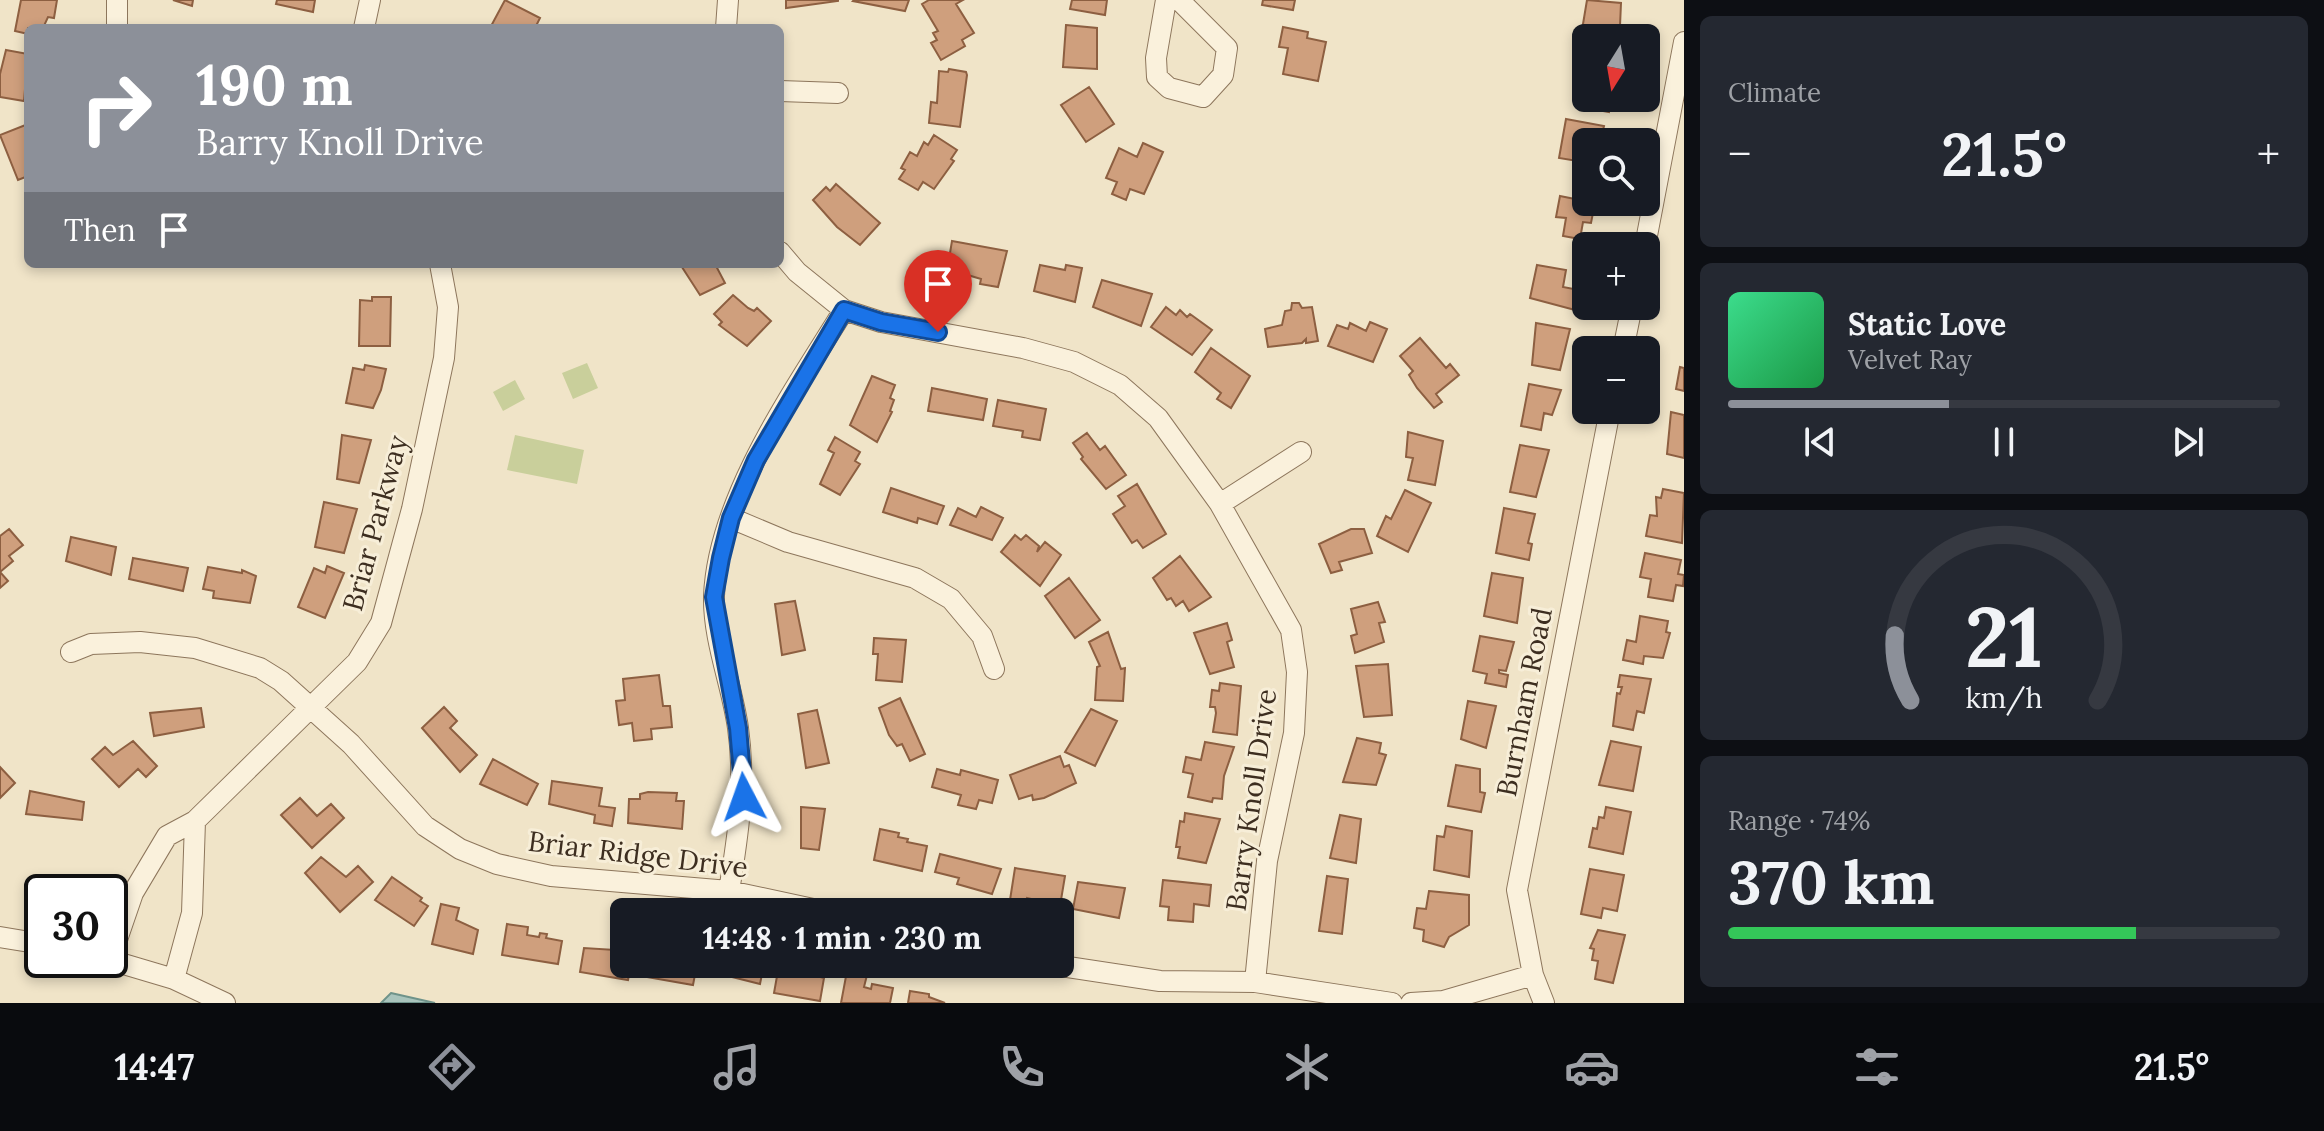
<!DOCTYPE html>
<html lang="en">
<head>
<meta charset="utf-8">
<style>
	body { margin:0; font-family:Lora,serif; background:#242831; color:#f1f3f6; height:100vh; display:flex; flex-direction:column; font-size:30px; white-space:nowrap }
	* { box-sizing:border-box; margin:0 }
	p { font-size:26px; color:#9ea1a6 }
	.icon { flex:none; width:44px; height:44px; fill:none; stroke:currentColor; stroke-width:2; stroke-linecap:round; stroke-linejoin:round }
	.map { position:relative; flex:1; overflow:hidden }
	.details { display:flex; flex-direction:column; gap:16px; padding:16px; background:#0d0f14; width:640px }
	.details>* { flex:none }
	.top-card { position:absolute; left:24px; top:24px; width:760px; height:244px; border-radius:12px; box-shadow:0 4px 12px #0003; background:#8c9099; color:#fff; overflow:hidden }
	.needle { width:52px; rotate:191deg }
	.controls { position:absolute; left:1572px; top:24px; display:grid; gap:16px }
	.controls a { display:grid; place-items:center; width:88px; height:88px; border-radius:12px; background:#171b24; box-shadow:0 4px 12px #0003; font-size:40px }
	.speed { position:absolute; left:24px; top:874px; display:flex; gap:16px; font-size:40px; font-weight:700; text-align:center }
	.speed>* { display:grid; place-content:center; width:104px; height:104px; border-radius:50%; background:#171b24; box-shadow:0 4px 12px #0003; line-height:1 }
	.speed .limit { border:4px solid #111; border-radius:12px; background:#fff; color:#111 }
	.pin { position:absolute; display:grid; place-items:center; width:68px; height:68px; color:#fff; margin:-82px -34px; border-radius:50% 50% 50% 0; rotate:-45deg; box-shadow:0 0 8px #0007 }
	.pin .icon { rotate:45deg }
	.me { position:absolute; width:88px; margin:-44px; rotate:356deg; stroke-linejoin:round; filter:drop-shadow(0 0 6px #0008) }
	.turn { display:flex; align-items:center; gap:28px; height:168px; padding:0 40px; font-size:36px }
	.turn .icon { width:104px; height:104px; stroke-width:2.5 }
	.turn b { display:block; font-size:56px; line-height:68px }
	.then { display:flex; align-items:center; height:76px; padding:0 40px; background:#0003; gap:16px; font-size:30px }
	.big { font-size:60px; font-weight:700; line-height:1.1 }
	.details .tile { flex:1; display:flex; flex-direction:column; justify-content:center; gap:12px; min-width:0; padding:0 28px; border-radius:12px; background:#242831 }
	.details .dial { align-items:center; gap:0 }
	.dial svg { height:208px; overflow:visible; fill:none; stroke:#363941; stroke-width:7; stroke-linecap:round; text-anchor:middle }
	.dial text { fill:#f1f3f6; stroke:none }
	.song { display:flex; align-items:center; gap:24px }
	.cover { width:96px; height:96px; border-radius:12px; background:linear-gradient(135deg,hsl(150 70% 55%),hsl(140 70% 35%)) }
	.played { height:8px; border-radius:4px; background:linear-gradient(90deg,#8c9099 40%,#363941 40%) }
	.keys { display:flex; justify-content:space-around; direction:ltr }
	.heat { display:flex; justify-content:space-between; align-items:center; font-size:44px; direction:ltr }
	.charge { height:12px; border-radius:6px; background:linear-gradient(90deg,#34c759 74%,#363941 0) }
	.trip { position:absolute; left:610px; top:898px; width:464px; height:80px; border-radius:12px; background:#171b24; box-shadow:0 4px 12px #0003; font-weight:700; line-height:80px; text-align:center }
	.menu { display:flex; height:128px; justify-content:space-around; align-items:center; background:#090b0e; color:#9ea1a6 }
	.menu .icon { width:56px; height:56px }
	.menu .on { color:#8c9099 }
	.menu b { font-size:36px; color:#f1f3f6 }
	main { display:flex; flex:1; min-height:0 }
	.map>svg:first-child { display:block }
	.green { fill:#c9cf9b }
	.water { fill:#a9c4bc; stroke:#6f938a; stroke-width:2 }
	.building { fill:#cf9f7d; stroke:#8d5f41; stroke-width:2 }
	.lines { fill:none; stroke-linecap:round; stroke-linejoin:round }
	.minor-casing { stroke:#8d765c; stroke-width:22 }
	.minor { stroke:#faf1dc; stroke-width:20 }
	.route-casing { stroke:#114b97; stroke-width:20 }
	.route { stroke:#1a73e8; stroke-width:14 }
	.labels { text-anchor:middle; stroke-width:6; stroke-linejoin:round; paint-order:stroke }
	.street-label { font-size:28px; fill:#3d2e20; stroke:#f7eed8 }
</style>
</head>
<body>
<main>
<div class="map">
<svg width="1684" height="1003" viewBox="0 0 1684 1003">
	<rect width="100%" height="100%" fill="#f0e4c8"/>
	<path class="green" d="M587,363L598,388L573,399L562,373Z
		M515,380L525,399L503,411L493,392Z
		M515,435L584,450L577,484L507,470Z"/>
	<path class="water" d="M391,993L435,1003H381Z"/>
	<path class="building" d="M21,0H57L54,18L48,17L43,28H28V34L15,31Z
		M173,0H193L192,6Z
		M277,0H315L313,12L276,4Z
		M505,0L540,18L535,28H490Z
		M786,0H838V1L786,8Z
		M909,0L905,11L853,1L854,0Z
		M929,0H963L956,4L974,33L962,40L965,46L941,60L931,43L937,40L933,33L938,31L922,4Z
		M1072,0H1107L1105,15L1070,9Z
		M1263,0H1295L1293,10L1262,5Z
		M1587,0L1621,3L1620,26L1629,28L1627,38H1586V43L1580,42Z
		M1066,25L1097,28V69L1063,67Z
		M1283,27L1308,32L1307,38L1326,42L1318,81L1283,74L1288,48L1279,47Z
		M6,50L28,54L24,101L0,97V74Z
		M1586,66V98H1612L1609,112L1581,107Z
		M949,69L966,72L967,75L960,127L929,123L931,102L937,103L939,71L948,72Z
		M1089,87L1114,124L1086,142L1061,105Z
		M1566,119L1604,126L1603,130L1609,131L1607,142H1586V171L1582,170L1584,162L1559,158Z
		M28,124V176L18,180L0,135Z
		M934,135L957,150L951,159L954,161L934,189L923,182L918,190L899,179L905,170L901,168L910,152L917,156L924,142L928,145Z
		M1143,143L1163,152L1144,194L1130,189L1126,200L1112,194L1117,182L1106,178L1119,148L1137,157Z
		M836,184L880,223L860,245L837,227L813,200L826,187L830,191Z
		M1560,196L1595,203L1591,223L1583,222L1580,239L1563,236L1566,218L1556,217Z
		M952,241L1007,251L998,287L980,284L981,279L971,276L947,271Z
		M680,264H715L725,283L700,295Z
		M1040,265L1065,270L1066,265L1082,268L1075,302L1034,291Z
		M1537,265L1566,270L1563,287L1579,290L1575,310L1530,298Z
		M1102,280L1152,294L1141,326L1093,307Z
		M733,295L748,308L754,311L757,308L771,321L747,346L719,325L722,322L714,314Z
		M372,297H391L390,346H359L360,300L372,301Z
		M1292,303H1299L1302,308L1312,307L1318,341L1306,343V339L1302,343L1268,347L1265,329L1282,325L1285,311L1291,310Z
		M1166,307L1176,315L1180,310L1187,317L1190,314L1212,330L1192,355L1151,327Z
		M1370,322L1387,329L1373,362L1328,346L1337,325L1348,329L1350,323L1366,331Z
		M1536,323L1570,329L1560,370L1532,365Z
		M1420,338L1446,368L1450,364L1459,375L1436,394L1442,402L1434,408L1417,388L1409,375L1413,371L1400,356Z
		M1211,348L1250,376L1231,408L1217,399L1221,393L1195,372Z
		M365,365L386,369L381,390L373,408L346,403L353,368L364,370Z
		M1680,367L1684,368V391L1676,389Z
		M872,376L895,385L890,398L894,400L890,411L892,412L877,442L850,425Z
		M1529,384L1561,390L1552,415L1544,413L1541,430L1521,426Z
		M932,388L987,399L983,420L928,411Z
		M998,400L1046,409L1040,440L1022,437L1023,431L993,426Z
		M1671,412L1684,415V458L1667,454Z
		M1408,432L1443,441L1435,485L1408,480L1413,458L1406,457Z
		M1087,433L1100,450L1105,446L1126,475L1106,489L1081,459L1083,457L1073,443Z
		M342,435L371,440L359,483L337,479Z
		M835,437L860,452L855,461L860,464L840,495L820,484L834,453L828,450Z
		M1520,445L1549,450L1536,497L1510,492Z
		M1137,484L1166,534L1143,548L1137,540L1132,543L1113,514L1125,506L1118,496Z
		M891,488L944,506L937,524L918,518L917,523L883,512Z
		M1663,489L1684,493L1682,543L1646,536L1650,515L1657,516L1656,497L1661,498Z
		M1405,490L1431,503L1408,552L1377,536L1386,516L1391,519Z
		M324,502L357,509L344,553L315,547Z
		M981,507L1003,518L992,540L950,525L958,508L976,517Z
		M1504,508L1535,514L1528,543L1532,544L1529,560L1496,553Z
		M9,529L23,545L9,556L13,561L0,572L8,581L0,588V536Z
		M1351,529H1364L1372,553L1339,562L1342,570L1331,573L1319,544Z
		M1015,535L1021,540L1026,535L1039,546L1037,552L1045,542L1061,555L1040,586L1001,552Z
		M71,537L116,547L111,575L66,561Z
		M1645,553L1681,560L1678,574L1684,575L1683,586L1676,585L1673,601L1648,597L1651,579L1640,577Z
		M1180,556L1211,597L1189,611L1183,601L1176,606L1171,598L1167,600L1153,578Z
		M133,558L188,568L183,591L129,579Z
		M327,566L344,573L325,618L298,607L314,568L325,573Z
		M208,567L242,573V570L256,576L250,603L213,598L214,591L203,589Z
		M1492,573L1523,578L1517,623L1484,616Z
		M1069,578L1100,620L1075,638L1045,596Z
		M795,601L805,650L782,655L775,604Z
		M1378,602L1385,622L1379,623L1384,642L1355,653L1351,636L1357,634L1351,609Z
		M1640,616L1668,621L1666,632L1670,633L1663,658L1644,656L1643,664L1623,660L1627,640L1636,642Z
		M1227,623L1232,640L1227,642L1234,667L1210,674L1194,633Z
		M1108,632L1121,669L1125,668L1123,701L1095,700L1097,667L1100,666L1089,642Z
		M1480,636L1514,642L1506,671L1499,670V673L1508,675L1506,687L1485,683L1487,674L1473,671Z
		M874,638L906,640L902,682L876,680L878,654H873Z
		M1388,664L1392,715L1364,717L1356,666Z
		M659,675L663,706H670L672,727L651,729L652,739L634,741L632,723L619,725L616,701L625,700L623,679Z
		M1620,675L1651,679L1644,713L1637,711L1633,730L1613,726L1617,693L1620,694L1622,687H1618Z
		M1220,683L1241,686L1237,735L1213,732L1216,713L1215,707H1210L1212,690L1219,691Z
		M900,698L925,754L910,761L902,744L897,746L889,735L879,708Z
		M1468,701L1496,706L1486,748L1461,739Z
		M444,707L457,721L450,728L477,755L460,772L422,728Z
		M201,708L204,727L154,736L150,713Z
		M1091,709L1117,721L1095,766L1065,752Z
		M817,710L829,763L806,768L798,714Z
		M1357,738L1381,743L1379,753L1386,755L1376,785L1343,782Z
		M133,741L157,766L146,777L138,769L119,787L92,759L105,747L113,755Z
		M1611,741L1641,747L1633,791L1599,785Z
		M1205,742L1234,747L1224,776L1222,799L1213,798L1212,802L1188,797L1193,774L1183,772L1186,757L1201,760Z
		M1060,756L1064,767L1069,765L1076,783L1044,798L1033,800L1032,795L1019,799L1010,775Z
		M493,759L538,784L527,805L480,784Z
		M1456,765L1480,769V792L1485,793L1481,812L1448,806Z
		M0,767L15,783L0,798Z
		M937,769L960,775L961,770L998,780L992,803L979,800L976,809L958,805L961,795L932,787Z
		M552,781L602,788L599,806L615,808L612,826L594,823L595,815L549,804Z
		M30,791L84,802L82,820L26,814Z
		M648,792L677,793L676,801H684L682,829L628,823L629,799H640V794Z
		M300,798L317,816L331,804L344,818L312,848L281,815Z
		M801,807L825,809L819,850L801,848Z
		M1606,807L1631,812L1623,854L1589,847L1593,828L1597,829L1599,817L1604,818Z
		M1185,813L1220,819L1206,863L1178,858L1180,847H1176L1180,821L1184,822Z
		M1340,815L1361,819L1356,863L1330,858Z
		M1446,826L1472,831L1469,877L1434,870L1437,836L1444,837Z
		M880,829L899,833L898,837L908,839L907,842L927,846L922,871L874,860Z
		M940,854L1001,869L992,894L957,884L959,878L935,872Z
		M321,857L346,877L358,866L373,882L340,912L305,873Z
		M1015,868L1065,876L1060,906L1027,898L1026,902L1010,900Z
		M1590,869L1624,875L1617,911L1603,908L1601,918L1581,914Z
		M1327,876L1348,879L1342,934L1319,931Z
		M392,877L422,898L420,901L428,906L414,926L375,900Z
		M1163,880L1211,885L1209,906L1194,904L1193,922L1168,920L1169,907L1160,906Z
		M1078,882L1125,888L1119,918L1073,909Z
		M1429,891L1469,895V925L1449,937L1444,947L1423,941L1424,930L1414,928L1417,908L1426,909Z
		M441,904L459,908L456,920L478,930L473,954L432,944Z
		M507,924L528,927L527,935L539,937L540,933L547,934L546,938L562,941L558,964L502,955Z
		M1598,930L1625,935L1613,983L1595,979L1598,961L1592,960L1594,949L1590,948Z
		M617,937L624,938V964H631L628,980L580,972L584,948L615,950Z
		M643,964H697L693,985L641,976Z
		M713,964H764L760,984L712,972Z
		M779,965L824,978L820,1001L774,993Z
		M847,971L867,975L864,987L871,989L872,984L893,988L890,1003H841Z
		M910,991L929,994V997L945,1003H908Z"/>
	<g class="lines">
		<defs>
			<path id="minor" d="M1166,0L1156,58L1157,77L1169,88L1203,97L1223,75L1227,48L1179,0
				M117,28V0
				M364,28L370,0
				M726,28L728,0
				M780,91L838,93
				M1645,246L1684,42
				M780,252L797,272L844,310L881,322L1023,348L1074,362L1120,385L1158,418L1220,504L1291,630L1297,672L1294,733L1267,861L1255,982
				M1623,350L1632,306
				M1220,504L1301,452
				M731,518L788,542L915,578L951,599L982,636L994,669
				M71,652L91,644L140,642L195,648L260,668L281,681L351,744L425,826L460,849L497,864L551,876L729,891L827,912
				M729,891C738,836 746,784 738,728C732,685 713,640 714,596C718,498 794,391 844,310
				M0,937L42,944
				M110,960L133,893L167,836L195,821L357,662L381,623L412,509L444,358L448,307L440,264
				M110,960L174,979L225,1003
				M1048,964L1160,981L1255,982L1392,1003
				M174,979L192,913L195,821
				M1411,1003L1443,1001L1533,975
				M1544,1003L1533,975L1517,890L1610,410"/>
		</defs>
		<use href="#minor" class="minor-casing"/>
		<use href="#minor" class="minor"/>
	</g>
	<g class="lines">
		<defs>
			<path id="route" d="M744,797L738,728L714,597L721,558L731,518L756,460L844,310L881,322L938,332"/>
		</defs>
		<use href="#route" class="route-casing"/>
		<use href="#route" class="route"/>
	</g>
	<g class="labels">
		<g class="street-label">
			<text transform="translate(375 523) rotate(-75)" y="10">Briar Parkway</text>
			<text transform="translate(1524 702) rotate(-79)" y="10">Burnham Road</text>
			<text transform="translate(1251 800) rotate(-82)" y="10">Barry Knoll Drive</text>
			<text transform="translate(638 854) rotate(7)" y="10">Briar Ridge Drive</text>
		</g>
	</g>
</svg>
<div class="controls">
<a><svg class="needle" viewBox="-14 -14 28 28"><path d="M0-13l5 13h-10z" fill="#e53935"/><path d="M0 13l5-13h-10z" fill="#9ea1a6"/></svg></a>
<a><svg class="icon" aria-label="search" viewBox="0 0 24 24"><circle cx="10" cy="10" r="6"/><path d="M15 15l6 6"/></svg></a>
<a>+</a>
<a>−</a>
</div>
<div class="speed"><div class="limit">30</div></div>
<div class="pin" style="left:938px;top:332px;background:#d93025"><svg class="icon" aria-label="arrive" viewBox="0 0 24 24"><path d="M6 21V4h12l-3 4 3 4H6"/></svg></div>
<svg class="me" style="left:744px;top:797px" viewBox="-20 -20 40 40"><path d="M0-17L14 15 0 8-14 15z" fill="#1a73e8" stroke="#fff" stroke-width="4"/></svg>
<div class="trip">14:48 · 1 min · 230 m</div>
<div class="top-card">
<div class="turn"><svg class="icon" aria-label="right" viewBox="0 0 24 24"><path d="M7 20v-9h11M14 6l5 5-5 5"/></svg><div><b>190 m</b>Barry Knoll Drive</div></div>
<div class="then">Then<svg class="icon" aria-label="arrive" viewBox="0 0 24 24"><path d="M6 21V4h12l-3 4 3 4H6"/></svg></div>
</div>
</div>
<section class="details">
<div class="tile"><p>Climate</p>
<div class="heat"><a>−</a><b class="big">21.5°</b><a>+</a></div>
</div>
<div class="tile">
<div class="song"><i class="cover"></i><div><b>Static Love</b><p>Velvet Ray</p></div></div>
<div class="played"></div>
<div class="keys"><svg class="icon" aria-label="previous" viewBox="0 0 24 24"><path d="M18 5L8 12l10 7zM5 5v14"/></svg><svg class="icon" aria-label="pause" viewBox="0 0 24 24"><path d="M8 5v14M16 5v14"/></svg><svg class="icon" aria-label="next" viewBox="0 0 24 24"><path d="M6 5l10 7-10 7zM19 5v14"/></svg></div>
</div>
<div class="tile dial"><svg viewBox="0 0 100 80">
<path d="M14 69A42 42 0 1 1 86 69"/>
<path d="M14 69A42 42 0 0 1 8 44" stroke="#8c9099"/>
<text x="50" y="56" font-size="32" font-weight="700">21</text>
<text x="50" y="72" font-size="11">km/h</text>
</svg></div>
<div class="tile"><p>Range · 74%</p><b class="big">370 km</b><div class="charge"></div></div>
</section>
</main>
<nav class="menu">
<b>14:47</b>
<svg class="icon on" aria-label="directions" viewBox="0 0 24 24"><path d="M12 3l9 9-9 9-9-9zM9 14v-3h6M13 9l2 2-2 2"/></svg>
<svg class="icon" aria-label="music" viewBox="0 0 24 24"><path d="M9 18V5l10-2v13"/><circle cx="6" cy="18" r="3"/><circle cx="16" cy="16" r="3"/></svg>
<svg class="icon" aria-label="phone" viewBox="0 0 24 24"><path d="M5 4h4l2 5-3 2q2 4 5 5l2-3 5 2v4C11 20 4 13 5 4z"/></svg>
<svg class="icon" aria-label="climate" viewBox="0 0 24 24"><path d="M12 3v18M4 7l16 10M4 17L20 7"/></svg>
<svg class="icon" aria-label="car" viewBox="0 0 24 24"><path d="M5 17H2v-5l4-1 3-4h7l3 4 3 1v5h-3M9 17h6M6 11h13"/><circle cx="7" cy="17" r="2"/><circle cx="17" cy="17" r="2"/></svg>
<svg class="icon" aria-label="filters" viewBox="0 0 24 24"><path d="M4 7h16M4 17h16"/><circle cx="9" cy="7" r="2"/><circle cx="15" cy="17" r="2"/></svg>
<b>21.5°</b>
</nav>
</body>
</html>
